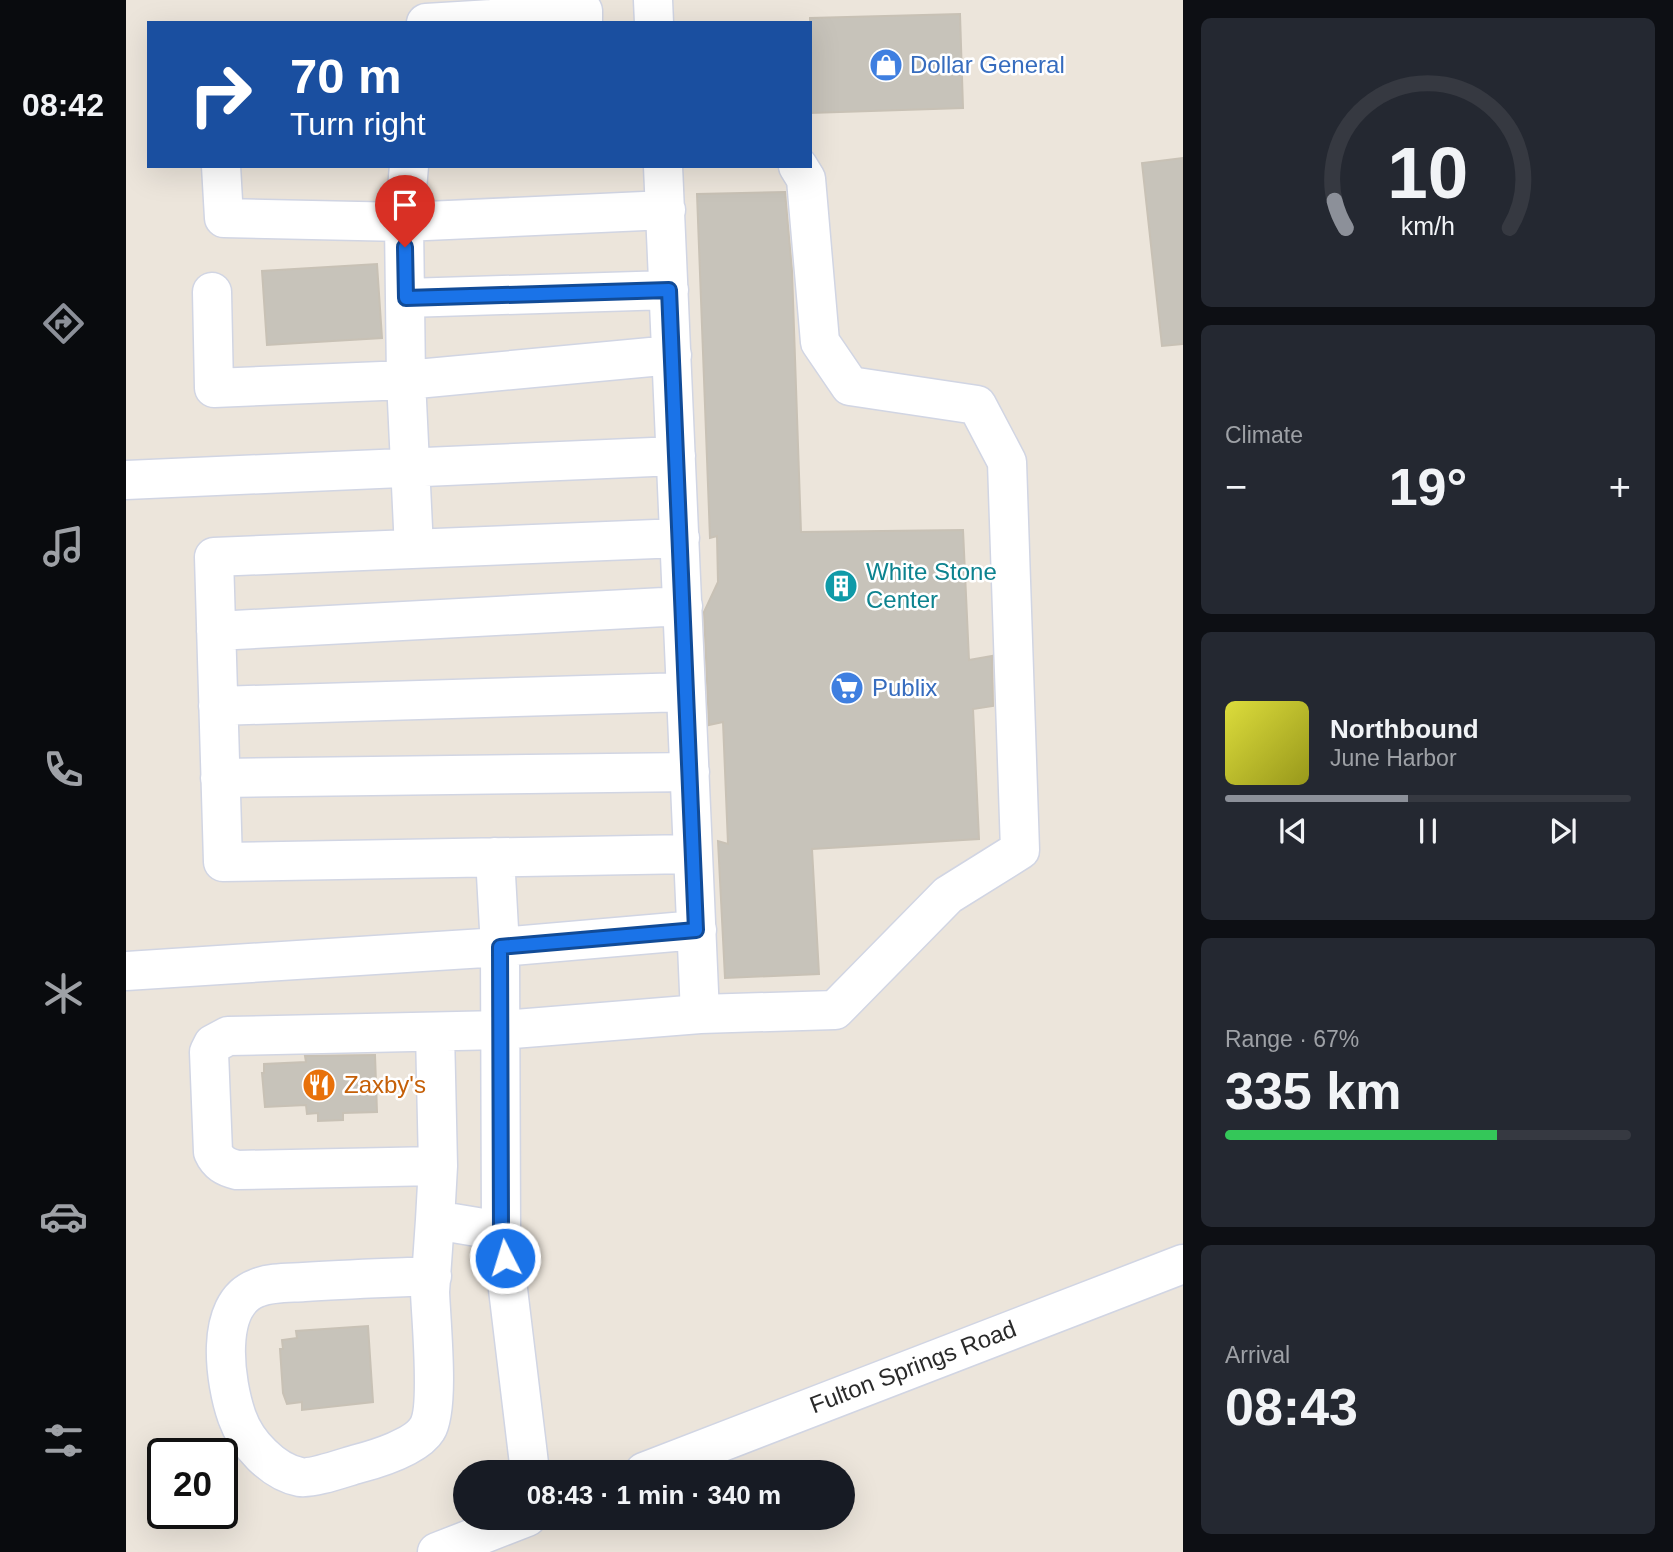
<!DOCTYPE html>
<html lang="en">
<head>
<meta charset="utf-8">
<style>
	body { margin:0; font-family:Arial,sans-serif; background:#242831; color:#f1f3f6; height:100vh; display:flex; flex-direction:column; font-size:26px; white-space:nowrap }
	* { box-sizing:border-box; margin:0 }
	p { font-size:23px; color:#9ea1a6 }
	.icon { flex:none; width:38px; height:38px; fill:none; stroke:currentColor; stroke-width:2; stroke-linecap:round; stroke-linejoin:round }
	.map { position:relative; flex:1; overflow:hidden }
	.panel { display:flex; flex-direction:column; gap:18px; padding:18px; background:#0d0f14; width:490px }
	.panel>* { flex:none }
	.top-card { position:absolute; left:21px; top:21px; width:665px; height:147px; border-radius:0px; box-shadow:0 7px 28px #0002; background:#1a4fa0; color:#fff; overflow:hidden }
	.speed { position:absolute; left:21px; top:1438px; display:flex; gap:14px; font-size:35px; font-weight:700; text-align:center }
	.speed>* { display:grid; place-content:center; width:91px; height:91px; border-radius:50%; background:#171b24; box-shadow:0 7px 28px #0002; line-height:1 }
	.speed .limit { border:4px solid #111; border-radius:10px; background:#fff; color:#111 }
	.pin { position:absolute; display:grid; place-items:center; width:60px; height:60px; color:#fff; margin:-72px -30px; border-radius:50% 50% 50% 0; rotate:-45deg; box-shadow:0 0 7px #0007 }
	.pin .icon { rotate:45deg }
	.me { position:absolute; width:77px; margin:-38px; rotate:355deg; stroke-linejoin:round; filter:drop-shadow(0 0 5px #0008) }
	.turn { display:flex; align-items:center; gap:24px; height:147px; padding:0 28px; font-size:32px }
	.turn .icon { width:91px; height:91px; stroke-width:2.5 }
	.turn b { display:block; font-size:49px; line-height:60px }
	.big { font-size:52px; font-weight:700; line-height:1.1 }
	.panel .card { flex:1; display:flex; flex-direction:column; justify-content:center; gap:10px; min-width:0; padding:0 24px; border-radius:10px; background:#242831 }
	.panel .dial { align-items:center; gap:0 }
	.dial svg { height:182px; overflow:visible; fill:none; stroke:#363941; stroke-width:7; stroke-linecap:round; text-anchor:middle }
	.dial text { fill:#f1f3f6; stroke:none }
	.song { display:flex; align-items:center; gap:21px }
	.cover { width:84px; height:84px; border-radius:10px; background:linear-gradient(135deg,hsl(60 70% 55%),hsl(60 70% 35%)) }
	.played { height:7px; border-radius:4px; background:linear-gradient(90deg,#8c9099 45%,#363941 45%) }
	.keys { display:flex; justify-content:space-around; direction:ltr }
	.heat { display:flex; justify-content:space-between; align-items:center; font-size:38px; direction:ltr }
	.charge { height:10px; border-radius:5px; background:linear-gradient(90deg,#34c759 67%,#363941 0) }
	.trip { position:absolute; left:327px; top:1460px; width:402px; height:70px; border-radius:35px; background:#171b24; box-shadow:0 7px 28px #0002; font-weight:700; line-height:70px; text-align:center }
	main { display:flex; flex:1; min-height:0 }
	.dock { display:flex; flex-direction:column; width:126px; justify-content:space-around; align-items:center; background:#090b0e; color:#9ea1a6 }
	.dock .icon { width:49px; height:49px }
	.dock .active { color:#8c9099 }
	.dock b { font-size:32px; color:#f1f3f6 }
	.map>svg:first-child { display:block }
	.building { fill:#c7c3ba; stroke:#c8c1b5; stroke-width:2 }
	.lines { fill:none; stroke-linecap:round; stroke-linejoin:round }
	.minor-casing { stroke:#d1d5e3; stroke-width:41 }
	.minor { stroke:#fff; stroke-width:38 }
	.route-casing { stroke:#114b97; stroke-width:18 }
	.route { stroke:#1a73e8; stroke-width:12 }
	.labels { text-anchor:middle; stroke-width:5; stroke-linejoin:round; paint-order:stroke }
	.shop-label { font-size:24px; fill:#366cbe; stroke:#fff; text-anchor:start }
	.culture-label { font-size:24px; fill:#0d838f; stroke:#fff; text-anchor:start }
	.food-label { font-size:24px; fill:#c56008; stroke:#fff; text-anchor:start }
	.street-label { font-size:24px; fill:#2a2a2a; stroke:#fff }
</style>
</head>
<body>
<main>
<nav class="dock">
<b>08:42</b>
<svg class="icon active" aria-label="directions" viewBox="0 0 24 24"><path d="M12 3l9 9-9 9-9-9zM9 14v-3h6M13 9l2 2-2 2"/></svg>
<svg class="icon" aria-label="music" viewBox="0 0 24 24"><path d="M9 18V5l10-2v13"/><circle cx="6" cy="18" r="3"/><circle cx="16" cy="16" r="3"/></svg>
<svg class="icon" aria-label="phone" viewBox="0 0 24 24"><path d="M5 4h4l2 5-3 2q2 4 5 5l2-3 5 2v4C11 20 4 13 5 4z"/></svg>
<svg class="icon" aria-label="climate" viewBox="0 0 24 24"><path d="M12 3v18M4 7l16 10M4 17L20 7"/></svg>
<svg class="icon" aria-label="car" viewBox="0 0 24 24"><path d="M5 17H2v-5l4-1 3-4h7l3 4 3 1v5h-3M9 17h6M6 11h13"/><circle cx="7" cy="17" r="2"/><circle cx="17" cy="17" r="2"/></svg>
<svg class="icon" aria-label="filters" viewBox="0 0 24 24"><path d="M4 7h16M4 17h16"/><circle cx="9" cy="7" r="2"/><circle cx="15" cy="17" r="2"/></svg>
</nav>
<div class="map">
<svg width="1057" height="1552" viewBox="0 0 1057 1552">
	<rect width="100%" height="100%" fill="#ece5db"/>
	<path class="building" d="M834,14L837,108L684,113V18Z
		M1057,158V344L1036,346L1016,163Z
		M659,192L666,271L675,532L837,530L843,660L866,656L867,706L847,709L853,839L686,849L693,974L599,978L592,841L602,844L597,722L583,725L578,612L592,582L591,536L584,538L571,194Z
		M251,264L256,338L141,345L136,271Z
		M249,1055L251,1112L217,1113V1120L192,1121V1113L181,1114L180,1105L139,1107L136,1073H138V1064L180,1062L179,1056Z
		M242,1326L247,1402L176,1410V1402L161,1404L157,1393L154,1349H157L156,1340L171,1338L170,1331Z"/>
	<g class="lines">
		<defs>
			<path id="minor" d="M527,0L528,23
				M300,23L366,19
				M366,23V19L457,11V23
				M95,166L98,218L278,222L283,166
				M537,166L574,1014
				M86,292L88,388L280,380L546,355
				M280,298L543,290
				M0,480L550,456
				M554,538L88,557L97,862L567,854
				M288,549L280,380L278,222L540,210
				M90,631L557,606
				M92,706L560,692
				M94,778L564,772
				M369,857L374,947L571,930
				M0,971L374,947L375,1231L404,1472
				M309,1032L312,1166L309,1220L375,1231
				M312,1166L111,1170C99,1167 92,1163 87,1152L83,1052L87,1044L102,1036L376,1030L574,1014L709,1010L822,895L894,850L881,462L851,405L724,386L694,342L680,179L672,166
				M306,1276C263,1278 221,1279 178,1282C164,1283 145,1282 131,1288C87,1304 99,1383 111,1417C120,1443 147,1472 174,1477C186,1479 217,1468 231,1464C250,1459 290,1447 301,1429C314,1409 305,1320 304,1292L309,1220
				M518,1472L1057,1264
				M311,1552L401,1517"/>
		</defs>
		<use href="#minor" class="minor-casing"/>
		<use href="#minor" class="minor"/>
	</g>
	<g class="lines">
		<defs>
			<path id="route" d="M279,247L280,298L543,290L570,930L374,947L375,1231L379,1258"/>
		</defs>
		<use href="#route" class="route-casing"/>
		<use href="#route" class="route"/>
	</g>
	<defs>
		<symbol id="shop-disc" viewBox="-11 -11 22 22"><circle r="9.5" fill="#3f7fe0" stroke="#fff"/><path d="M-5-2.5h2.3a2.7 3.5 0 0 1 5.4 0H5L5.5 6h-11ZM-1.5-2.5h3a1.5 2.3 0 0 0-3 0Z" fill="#fff"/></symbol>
		<symbol id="building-disc" viewBox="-11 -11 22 22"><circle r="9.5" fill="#0f9aa8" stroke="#fff"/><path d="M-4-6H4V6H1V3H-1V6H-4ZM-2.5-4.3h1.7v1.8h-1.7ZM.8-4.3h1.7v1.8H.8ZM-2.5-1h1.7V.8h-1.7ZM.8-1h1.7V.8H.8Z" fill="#fff"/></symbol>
		<symbol id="supermarket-disc" viewBox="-11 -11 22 22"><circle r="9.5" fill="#3f7fe0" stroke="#fff"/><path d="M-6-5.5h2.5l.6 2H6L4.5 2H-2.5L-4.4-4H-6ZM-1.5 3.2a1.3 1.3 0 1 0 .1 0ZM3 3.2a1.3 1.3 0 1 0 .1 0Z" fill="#fff"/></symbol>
		<symbol id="restaurant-disc" viewBox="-11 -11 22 22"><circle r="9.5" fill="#e8710a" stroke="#fff"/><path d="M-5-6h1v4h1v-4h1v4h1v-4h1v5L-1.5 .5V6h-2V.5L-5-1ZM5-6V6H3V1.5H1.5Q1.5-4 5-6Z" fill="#fff"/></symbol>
	</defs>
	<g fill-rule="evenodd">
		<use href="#shop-disc" x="741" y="46" width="38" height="38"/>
		<use href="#building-disc" x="696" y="567" width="38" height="38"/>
		<use href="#supermarket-disc" x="702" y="669" width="38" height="38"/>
		<use href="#restaurant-disc" x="174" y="1066" width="38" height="38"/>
	</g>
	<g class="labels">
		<g class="shop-label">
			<text x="784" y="73">Dollar General</text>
			<text x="746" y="696">Publix</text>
		</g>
		<g class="culture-label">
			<text x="740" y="580">White Stone<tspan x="740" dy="28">Center</tspan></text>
		</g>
		<g class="food-label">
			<text x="218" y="1093">Zaxby's</text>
		</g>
		<g class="street-label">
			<text transform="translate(787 1367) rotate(-21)" y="8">Fulton Springs Road</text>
		</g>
	</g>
</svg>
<div class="speed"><div class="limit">20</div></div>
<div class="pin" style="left:279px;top:247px;background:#d93025"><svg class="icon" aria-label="arrive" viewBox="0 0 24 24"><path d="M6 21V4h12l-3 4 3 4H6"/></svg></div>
<svg class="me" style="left:379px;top:1258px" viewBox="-20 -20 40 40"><circle r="17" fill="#1a73e8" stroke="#fff" stroke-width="3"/><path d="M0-11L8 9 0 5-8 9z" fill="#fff"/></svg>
<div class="trip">08:43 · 1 min · 340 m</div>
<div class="top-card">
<div class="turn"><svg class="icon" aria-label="right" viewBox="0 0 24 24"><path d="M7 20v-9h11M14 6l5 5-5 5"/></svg><div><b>70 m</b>Turn right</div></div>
</div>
</div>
<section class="panel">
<div class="card dial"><svg viewBox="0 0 100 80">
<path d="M14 69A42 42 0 1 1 86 69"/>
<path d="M14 69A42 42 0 0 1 9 57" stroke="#8c9099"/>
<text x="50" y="56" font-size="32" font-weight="700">10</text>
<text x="50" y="72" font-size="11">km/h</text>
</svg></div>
<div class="card"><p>Climate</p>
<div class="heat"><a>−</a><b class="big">19°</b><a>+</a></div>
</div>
<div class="card">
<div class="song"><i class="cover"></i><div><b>Northbound</b><p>June Harbor</p></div></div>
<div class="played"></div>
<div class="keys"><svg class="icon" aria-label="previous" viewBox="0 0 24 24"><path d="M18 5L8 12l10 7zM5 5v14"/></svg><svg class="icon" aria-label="pause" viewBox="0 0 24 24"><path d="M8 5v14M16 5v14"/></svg><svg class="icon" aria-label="next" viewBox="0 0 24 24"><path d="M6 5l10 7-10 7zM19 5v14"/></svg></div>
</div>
<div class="card"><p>Range · 67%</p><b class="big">335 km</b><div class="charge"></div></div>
<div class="card"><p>Arrival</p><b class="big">08:43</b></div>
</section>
</main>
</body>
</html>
